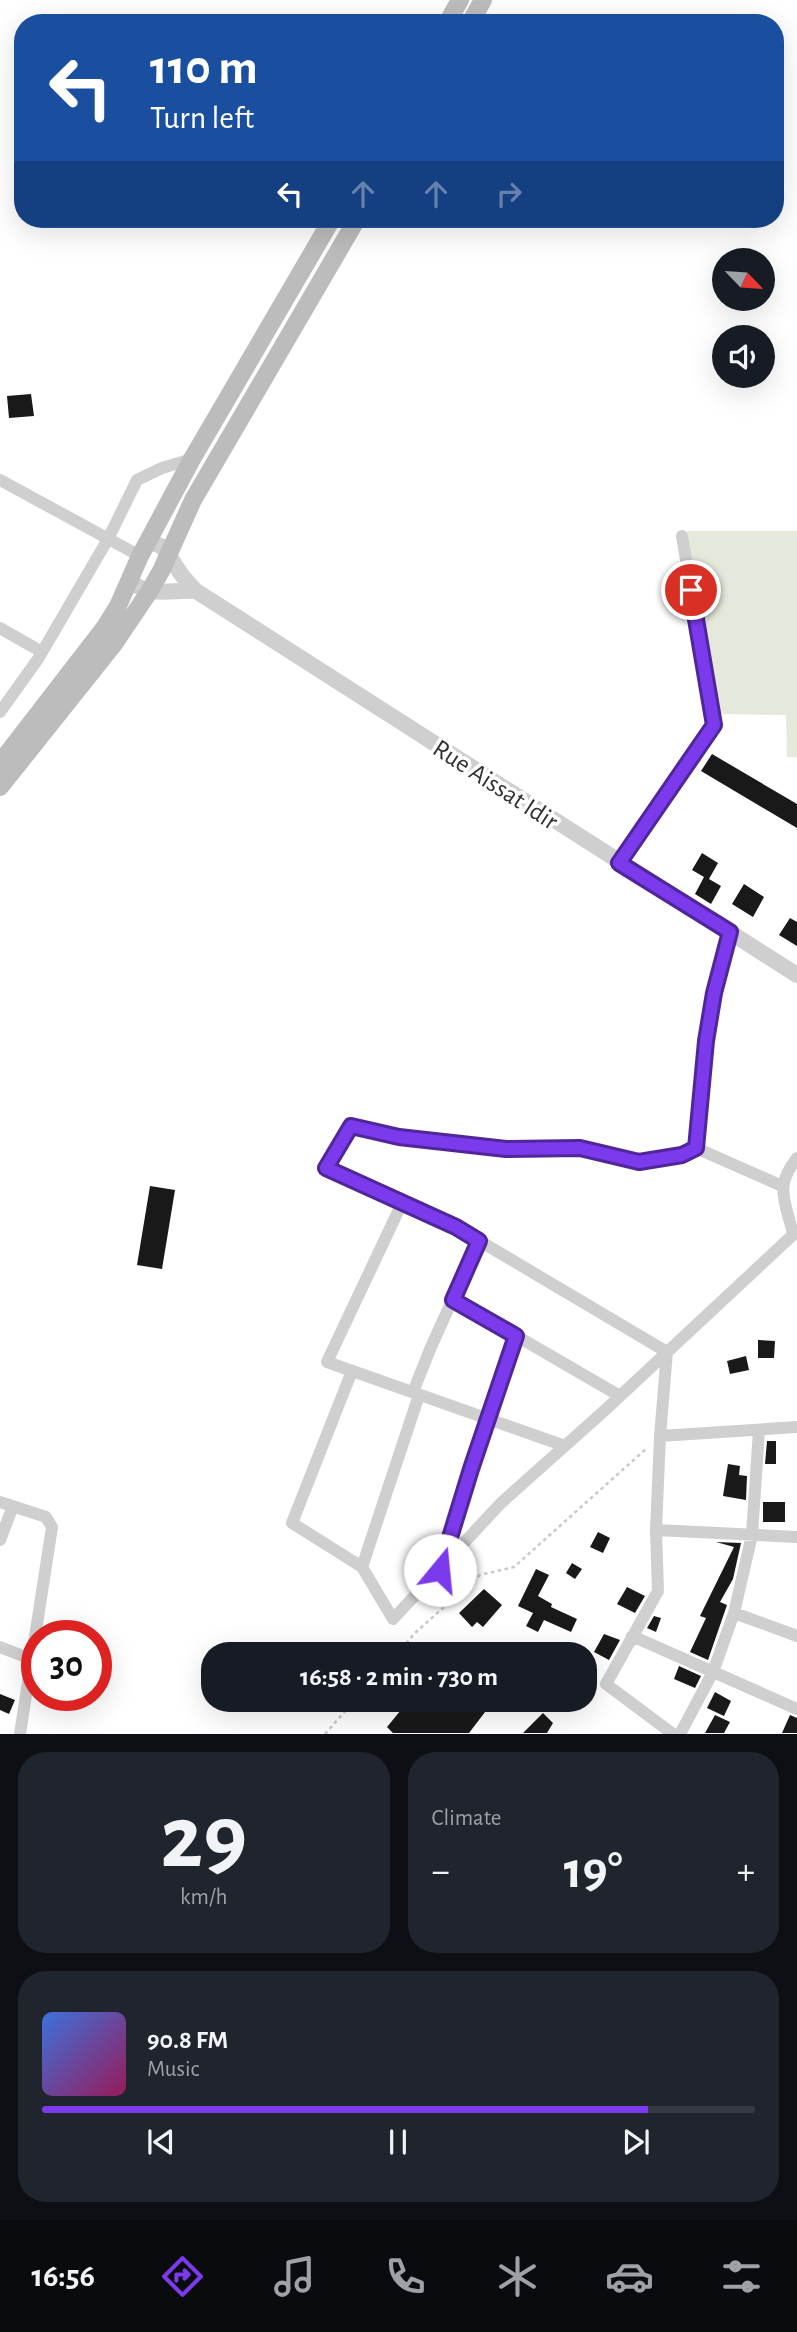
<!DOCTYPE html>
<html lang="en">
<head>
<meta charset="utf-8">
<style>
	body { margin:0; font-family:"Alegreya Sans",sans-serif; background:#20242c; color:#f1f3f6; height:100vh; display:flex; flex-direction:column; font-size:26px; white-space:nowrap }
	* { box-sizing:border-box; margin:0 }
	p { font-size:23px; color:#9ea1a6 }
	.icon { flex:none; width:38px; height:38px; fill:none; stroke:currentColor; stroke-width:2; stroke-linecap:round; stroke-linejoin:round }
	.map { position:relative; height:1734px; overflow:hidden }
	.panel { display:flex; flex-direction:column; gap:18px; padding:18px; background:#0d0f14; flex:1 }
	.panel>* { flex:none }
	.top-card { position:absolute; left:14px; top:14px; width:770px; height:214px; border-radius:28px; box-shadow:0 7px 28px #0002; background:#1a4fa0; color:#fff; overflow:hidden }
	.needle { width:46px; rotate:115deg }
	.buttons { position:absolute; left:712px; top:248px; display:grid; gap:14px }
	.buttons a { display:grid; place-items:center; width:63px; height:63px; border-radius:50%; background:#171b24; box-shadow:0 7px 28px #0002; font-size:35px }
	.speed { position:absolute; left:21px; top:1620px; display:flex; gap:14px; font-size:35px; font-weight:700; text-align:center }
	.speed>* { display:grid; place-content:center; width:91px; height:91px; border-radius:50%; background:#171b24; box-shadow:0 7px 28px #0002; line-height:1 }
	.speed .limit { border:10px solid #d22; background:#fff; color:#111 }
	.pin { position:absolute; display:grid; place-items:center; width:60px; height:60px; color:#fff; margin:-30px; border:4px solid #fff; border-radius:50%; box-shadow:0 2px 7px #0007 }
	.me { position:absolute; width:77px; margin:-38px; rotate:17deg; stroke-linejoin:round; filter:drop-shadow(0 0 5px #0008) }
	.turn { display:flex; align-items:center; gap:24px; height:147px; padding:0 21px; font-size:32px }
	.turn .icon { width:91px; height:91px; stroke-width:2.5 }
	.turn b { display:block; font-size:49px; line-height:60px }
	.lanes { display:flex; align-items:center; height:66px; padding:0 21px; background:#0003; justify-content:center; gap:35px; direction:ltr }
	.lanes .off { opacity:.35 }
	.big { font-size:52px; font-weight:600; line-height:1.1 }
	.panel .widget { flex:1; display:flex; flex-direction:column; justify-content:center; gap:10px; min-width:0; padding:0 24px; border-radius:28px; background:#20242c }
	.panel .dial { align-items:center; gap:0 }
	.dial b { font-size:91px; line-height:1 }
	.song { display:flex; align-items:center; gap:21px }
	.cover { width:84px; height:84px; border-radius:10px; background:linear-gradient(135deg,hsl(220 70% 55%),hsl(330 70% 35%)) }
	.played { height:7px; border-radius:4px; background:linear-gradient(90deg,#7c3aed 85%,#363941 85%) }
	.keys { display:flex; justify-content:space-around; direction:ltr }
	.heat { display:flex; justify-content:space-between; align-items:center; font-size:38px; direction:ltr }
	.panel .tiles { flex:1; display:grid; gap:18px; grid-template-columns:1fr 1fr }
	.widget:last-child { grid-column:span 2 }
	.trip { position:absolute; left:201px; top:1642px; width:396px; height:70px; border-radius:28px; background:#171b24; box-shadow:0 7px 28px #0002; font-weight:600; line-height:70px; text-align:center }
	.tabs { display:flex; height:112px; justify-content:space-around; align-items:center; background:#090b0e; color:#9ea1a6 }
	.tabs .icon { width:49px; height:49px }
	.tabs .active { color:#7c3aed }
	.tabs b { font-size:32px; color:#f1f3f6 }
	.map>svg:first-child { display:block }
	.green { fill:#e5e9dc }
	.building { fill:#191919 }
	.lines { fill:none; stroke-linecap:round; stroke-linejoin:round }
	.path { stroke:#c9c9c9; stroke-width:2.5; stroke-dasharray:3.5 3.5; stroke-linecap:butt }
	.minor { stroke:#cfcfcf; stroke-width:12 }
	.tertiary { stroke:#cfcfcf; stroke-width:16 }
	.secondary { stroke:#bcbcbc; stroke-width:18 }
	.route-casing { stroke:#51269a; stroke-width:18 }
	.route { stroke:#7c3aed; stroke-width:12 }
	.labels { text-anchor:middle; stroke-width:7; stroke-linejoin:round; paint-order:stroke }
	.street-label { font-size:26px; fill:#323232; stroke:#fff }
</style>
</head>
<body>
<div class="map">
<svg width="797" height="1734" viewBox="0 0 797 1734">
	<rect width="100%" height="100%" fill="#fff"/>
	<path class="green" d="M687,531H797V757H787L786,715L720,714L714,705Z"/>
	<path class="building" d="M31,394L34,416L9,418L7,396Z
		M712,754L797,804V828L701,771Z
		M702,853L718,863L709,879L721,886L711,904L695,894L704,877L692,870Z
		M744,884L764,897L753,917L732,904Z
		M790,918L797,922V946L779,935Z
		M150,1186L175,1190L162,1269L137,1265Z
		M758,1340L775,1341L774,1358H758Z
		M746,1356L749,1370L730,1374L727,1361Z
		M767,1441H776V1464H765Z
		M728,1464L740,1466L739,1475L747,1476L746,1500L723,1496Z
		M763,1502H785V1522H763Z
		M598,1532L610,1538L603,1553L590,1547Z
		M716,1542L741,1543L733,1579L720,1602L727,1605L708,1660L690,1652L706,1618L700,1616L734,1547Z
		M572,1563L582,1569L575,1579L566,1573Z
		M536,1569L549,1575L538,1596L552,1604L551,1607L577,1619L571,1632L544,1620L538,1632L526,1626L533,1613L518,1606Z
		M627,1587L645,1596L635,1613L617,1604Z
		M484,1589L502,1605L483,1627L477,1622L472,1627L459,1613Z
		M654,1616L661,1618L656,1632L647,1628Z
		M604,1634L620,1640L609,1660L594,1652Z
		M679,1666L701,1676L695,1688L674,1679Z
		M715,1692L731,1701L724,1716L707,1708Z
		M0,1694L15,1700L9,1714L0,1710Z
		M410,1699H495L469,1733H393L387,1727Z
		M543,1713L553,1723L547,1733H523Z
		M715,1715L730,1722L724,1733H705Z
		M790,1715L797,1718V1733H782Z"/>
	<g class="lines">
		<path class="path" d="M397,1654L415,1633L480,1575L514,1567L647,1448
			M325,1734L356,1699"/>
		<path class="minor" d="M0,480L140,556
			M0,628L42,652
			M0,712L38,659L108,539L137,480L162,468L192,459
			M619,863L714,725L682,536
			M730,932L714,993L706,1041L696,1148L782,1186
			M402,1203L327,1362L565,1446
			M793,1234C785,1200 774,1187 797,1158
			M453,1299L620,1396
			M352,1371L292,1523L362,1567
			M413,1392L431,1347L479,1241
			M419,1395L362,1567L393,1619L501,1503L604,1411L797,1231
			M660,1436L797,1427
			M0,1502L46,1517L52,1527L20,1734
			M656,1530L797,1537
			M0,1540L13,1506
			M441,1566L471,1469L516,1336
			M734,1613L797,1636
			M632,1636L797,1709
			M0,1647L31,1659
			M673,1734L606,1684L658,1591L656,1530L660,1436L667,1352L456,1227L326,1168L351,1126L399,1137L506,1149L580,1148L639,1162L682,1155L696,1148
			M680,1734L713,1672L734,1613L752,1535L759,1430"/>
		<path class="tertiary" d="M147,543C165,542 168,555 177,568C182,576 189,584 196,591L797,975
			M130,579C144,599 174,589 196,591"/>
		<path class="secondary" d="M447,23L460,0
			M470,23L483,0
			M0,763L105,627L118,606L140,556L192,459L332,219
			M0,787L114,644L149,592L161,571L193,500L357,219"/>
	</g>
	<g class="lines">
		<defs>
			<path id="route" d="M440,1570L471,1469L516,1336L453,1300L479,1241L456,1227L326,1168L351,1126L399,1137L506,1149L580,1148L639,1162L682,1155L696,1148L706,1041L714,993L730,932L619,863L714,725L691,590"/>
		</defs>
		<use href="#route" class="route-casing"/>
		<use href="#route" class="route"/>
	</g>
	<g class="labels">
		<g class="street-label">
			<text transform="translate(496 784) rotate(33)" y="9">Rue Aissat Idir</text>
		</g>
	</g>
</svg>
<div class="buttons">
<a><svg class="needle" viewBox="-14 -14 28 28"><path d="M0-13l5 13h-10z" fill="#e53935"/><path d="M0 13l5-13h-10z" fill="#9ea1a6"/></svg></a>
<a><svg class="icon" aria-label="sound" viewBox="0 0 24 24"><path d="M4 9h4l5-4v14l-5-4H4zM17 9q2 3 0 6"/></svg></a>
</div>
<div class="speed"><div class="limit">30</div></div>
<div class="pin" style="left:691px;top:590px;background:#d93025"><svg class="icon" aria-label="arrive" viewBox="0 0 24 24"><path d="M6 21V4h12l-3 4 3 4H6"/></svg></div>
<svg class="me" style="left:440px;top:1570px" viewBox="-20 -20 40 40"><circle r="19" fill="#fff"/><path d="M0-13L10 11 0 6-10 11z" fill="#7c3aed"/></svg>
<div class="trip">16:58 · 2 min · 730 m</div>
<div class="top-card">
<div class="turn"><svg class="icon" aria-label="left" viewBox="0 0 24 24"><path d="M17 20v-9H6M10 6l-5 5 5 5"/></svg><div><b>110 m</b>Turn left</div></div>
<div class="lanes"><svg class="icon" aria-label="left" viewBox="0 0 24 24"><path d="M17 20v-9H6M10 6l-5 5 5 5"/></svg><svg class="icon off" aria-label="ahead" viewBox="0 0 24 24"><path d="M12 20V5M6 11l6-6 6 6"/></svg><svg class="icon off" aria-label="ahead" viewBox="0 0 24 24"><path d="M12 20V5M6 11l6-6 6 6"/></svg><svg class="icon off" aria-label="right" viewBox="0 0 24 24"><path d="M7 20v-9h11M14 6l5 5-5 5"/></svg></div>
</div>
</div>
<section class="panel">
<div class="tiles">
<div class="widget dial"><b>29</b><p>km/h</p></div>
<div class="widget"><p>Climate</p>
<div class="heat"><a>−</a><b class="big">19°</b><a>+</a></div>
</div>
<div class="widget">
<div class="song"><i class="cover"></i><div><b>90.8 FM</b><p>Music</p></div></div>
<div class="played"></div>
<div class="keys"><svg class="icon" aria-label="previous" viewBox="0 0 24 24"><path d="M18 5L8 12l10 7zM5 5v14"/></svg><svg class="icon" aria-label="pause" viewBox="0 0 24 24"><path d="M8 5v14M16 5v14"/></svg><svg class="icon" aria-label="next" viewBox="0 0 24 24"><path d="M6 5l10 7-10 7zM19 5v14"/></svg></div>
</div>
</div>
</section>
<nav class="tabs">
<b>16:56</b>
<svg class="icon active" aria-label="directions" viewBox="0 0 24 24"><path d="M12 3l9 9-9 9-9-9zM9 14v-3h6M13 9l2 2-2 2"/></svg>
<svg class="icon" aria-label="music" viewBox="0 0 24 24"><path d="M9 18V5l10-2v13"/><circle cx="6" cy="18" r="3"/><circle cx="16" cy="16" r="3"/></svg>
<svg class="icon" aria-label="phone" viewBox="0 0 24 24"><path d="M5 4h4l2 5-3 2q2 4 5 5l2-3 5 2v4C11 20 4 13 5 4z"/></svg>
<svg class="icon" aria-label="climate" viewBox="0 0 24 24"><path d="M12 3v18M4 7l16 10M4 17L20 7"/></svg>
<svg class="icon" aria-label="car" viewBox="0 0 24 24"><path d="M5 17H2v-5l4-1 3-4h7l3 4 3 1v5h-3M9 17h6M6 11h13"/><circle cx="7" cy="17" r="2"/><circle cx="17" cy="17" r="2"/></svg>
<svg class="icon" aria-label="filters" viewBox="0 0 24 24"><path d="M4 7h16M4 17h16"/><circle cx="9" cy="7" r="2"/><circle cx="15" cy="17" r="2"/></svg>
</nav>
</body>
</html>
